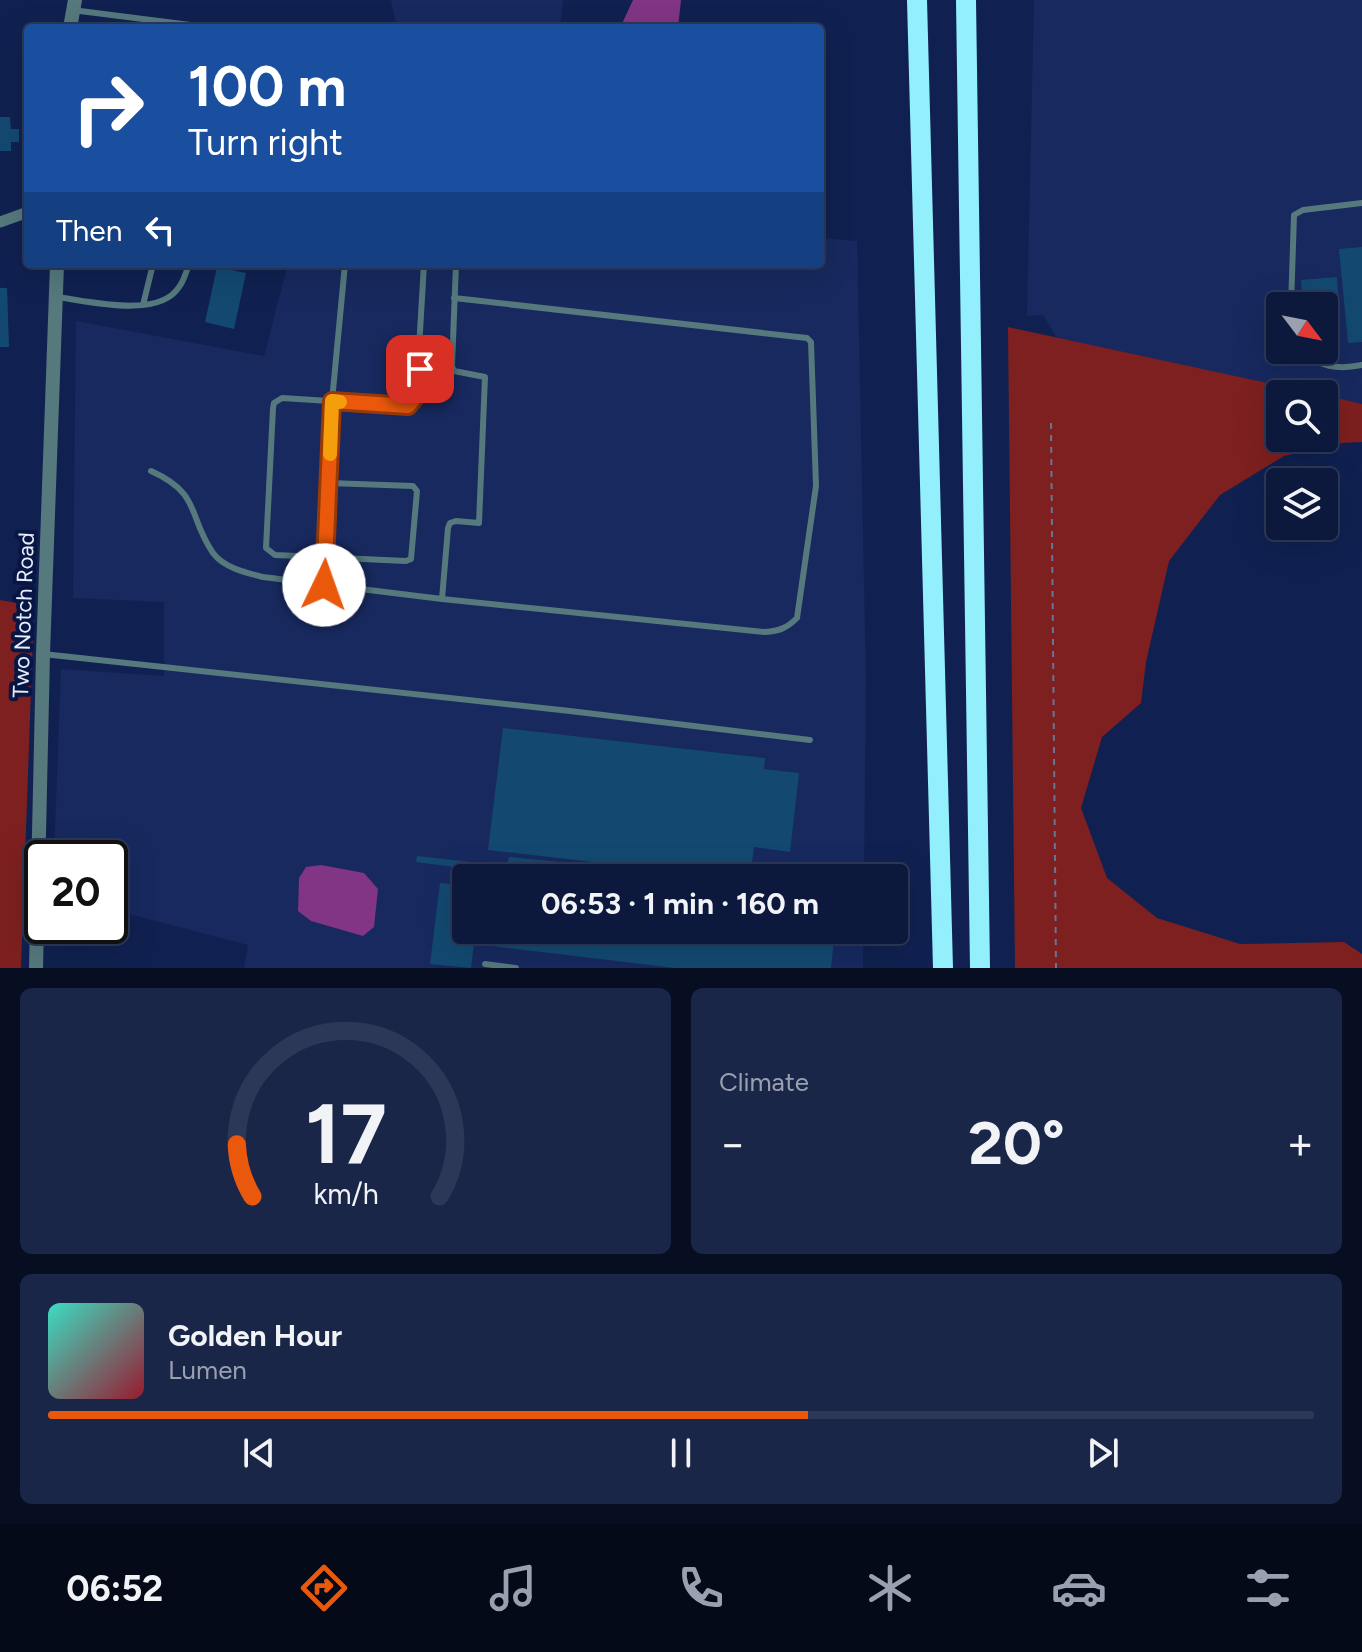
<!DOCTYPE html>
<html lang="en">
<head>
<meta charset="utf-8">
<style>
	body { margin:0; font-family:Figtree,sans-serif; background:#1a2648; color:#f1f3f6; height:100vh; display:flex; flex-direction:column; font-size:30px; white-space:nowrap }
	* { box-sizing:border-box; margin:0 }
	p { font-size:26px; color:#9aa0b0 }
	.icon { flex:none; width:44px; height:44px; fill:none; stroke:currentColor; stroke-width:2; stroke-linecap:round; stroke-linejoin:round }
	.map { position:relative; height:968px; overflow:hidden }
	.drawer { display:flex; flex-direction:column; gap:20px; padding:20px; background:#070e22; flex:1 }
	.drawer>* { flex:none }
	.banner { position:absolute; left:24px; top:24px; width:800px; height:244px; border-radius:8px; box-shadow:0 8px 32px #0002,0 0 0 2px #2c3857; background:#1a4fa0; color:#fff; overflow:hidden }
	.needle { width:52px; rotate:122deg }
	.fabs { position:absolute; left:1266px; top:292px; display:grid; gap:16px }
	.fabs a { display:grid; place-items:center; width:72px; height:72px; border-radius:8px; background:#0c193d; box-shadow:0 8px 32px #0002,0 0 0 2px #2c3857; font-size:40px }
	.speed { position:absolute; left:24px; top:840px; display:flex; gap:16px; font-size:40px; font-weight:700; text-align:center }
	.speed>* { display:grid; place-content:center; width:104px; height:104px; border-radius:50%; background:#0c193d; box-shadow:0 8px 32px #0002,0 0 0 2px #2c3857; line-height:1 }
	.speed .limit { border:4px solid #111; border-radius:12px; background:#fff; color:#111 }
	.pin { position:absolute; display:grid; place-items:center; width:68px; height:68px; color:#fff; margin:-34px; border-radius:16px; box-shadow:0 4px 12px #0006 }
	.me { position:absolute; width:88px; margin:-44px; rotate:3deg; stroke-linejoin:round; filter:drop-shadow(0 0 6px #0008) }
	.turn { display:flex; align-items:center; gap:28px; height:168px; padding:0 32px; font-size:36px }
	.turn .icon { width:104px; height:104px; stroke-width:2.5 }
	.turn b { display:block; font-size:56px; line-height:68px }
	.then { display:flex; align-items:center; height:76px; padding:0 32px; background:#0003; gap:16px; font-size:30px }
	.big { font-size:60px; font-weight:700; line-height:1.1 }
	.drawer .tile { flex:1; display:flex; flex-direction:column; justify-content:center; gap:12px; min-width:0; padding:0 28px; border-radius:12px; background:#1a2648 }
	.drawer .dial { align-items:center; gap:0 }
	.dial svg { height:208px; overflow:visible; fill:none; stroke:#2c3857; stroke-width:7; stroke-linecap:round; text-anchor:middle }
	.dial text { fill:#f1f3f6; stroke:none }
	.song { display:flex; align-items:center; gap:24px }
	.cover { width:96px; height:96px; border-radius:12px; background:linear-gradient(135deg,hsl(170 70% 55%),hsl(350 70% 35%)) }
	.played { height:8px; border-radius:4px; background:linear-gradient(90deg,#ea580c 60%,#2c3857 60%) }
	.keys { display:flex; justify-content:space-around; direction:ltr }
	.heat { display:flex; justify-content:space-between; align-items:center; font-size:44px; direction:ltr }
	.drawer .tiles { flex:1; display:grid; gap:20px; grid-template-columns:1fr 1fr }
	.tile:last-child { grid-column:span 2 }
	.trip { position:absolute; left:452px; top:864px; width:456px; height:80px; border-radius:8px; background:#0c193d; box-shadow:0 8px 32px #0002,0 0 0 2px #2c3857; font-weight:700; line-height:80px; text-align:center }
	.tab-bar { display:flex; height:128px; justify-content:space-around; align-items:center; background:#050a18; color:#9aa0b0 }
	.tab-bar .icon { width:56px; height:56px }
	.tab-bar .on { color:#ea580c }
	.tab-bar b { font-size:36px; color:#f1f3f6 }
	.map>svg:first-child { display:block }
	.built { fill:#17295f; fill-rule:evenodd }
	.green { fill:#7e201f }
	.water { fill:#813584 }
	.building { fill:#134971 }
	.lines { fill:none; stroke-linecap:round; stroke-linejoin:round }
	.path { stroke:#697597; stroke-width:2; stroke-dasharray:6 6; stroke-linecap:butt }
	.service { stroke:#55797d; stroke-width:6 }
	.minor { stroke:#55797d; stroke-width:11 }
	.tertiary { stroke:#55797d; stroke-width:14 }
	.motorway { stroke:#92effb; stroke-width:20 }
	.route-casing { stroke:#983908; stroke-width:20 }
	.route { stroke:#ea580c; stroke-width:14 }
	.slow { stroke:#f59e0b; stroke-width:14 }
	.labels { text-anchor:middle; stroke-width:8; stroke-linejoin:round; paint-order:stroke }
	.street-label { font-size:22px; fill:#e7edfa; stroke:#081645 }
</style>
</head>
<body>
<div class="map">
<svg width="1362" height="968" viewBox="0 0 1362 968">
	<rect width="100%" height="100%" fill="#102151"/>
	<path class="built" d="M391,0H563L560,28H397Z
		M1034,0H1362V404L1057,338L1043,315L1027,316ZM1280,306H1324V350H1280Z
		M820,238L857,241L866,679L864,878H466V930H863V968H244L248,945L110,909V858H54L61,669L164,676V602L73,598L76,321L264,356L288,264H820Z"/>
	<path class="green" d="M1008,327L1318,394H1280V438H1324V395L1362,404V442L1340,443L1284,456L1220,495L1169,561L1146,662L1141,703L1102,737L1081,808L1107,878L1157,918L1240,944L1344,942L1362,954V968H1015Z
		M0,600L34,606L21,968H0Z"/>
	<path class="water" d="M633,0H681L678,28H620Z
		M321,865L364,873L378,889L374,927L363,936L311,921L298,911L299,878L306,867Z"/>
	<path class="building" d="M0,117H10L11,129H19V142H11V151H0Z
		M1362,247V342L1348,343L1339,249Z
		M217,267L246,273L234,329L205,322Z
		M1337,277L1339,305L1303,306L1301,280Z
		M0,288H7L9,347H0Z
		M503,728L765,758L764,769L799,773L790,852L754,847L750,878H733L488,850Z
		M417,856L507,866L509,857L571,863L569,878L490,871V877L463,874V868L416,862Z
		M440,883L466,886V930H835L831,968H675L474,944L471,968L430,964Z"/>
	<g class="lines">
		<path class="path" d="M1051,423L1056,968"/>
		<path class="service" d="M72,10L214,28
			M57,297C89,301 159,319 179,287C183,282 185,275 187,270
			M143,305L153,264
			M1291,306L1294,215L1303,210L1362,203
			M1300,350C1320,367 1337,370 1362,365
			M151,471C202,494 187,515 213,553C224,568 247,573 263,577L442,599L448,528L450,523L456,521L479,523L485,377L454,371L452,366L456,264
			M329,483L413,486L417,491L411,559L406,561L275,555L266,548L273,408L274,403L282,398L408,406L416,399L424,264
			M324,585L332,401L345,264
			M442,599L765,632C779,631 787,628 797,618L816,486L811,342L807,338L454,298
			M43,654L570,711L810,740
			M485,964L516,968"/>
		<path class="minor" d="M0,222L28,212"/>
		<path class="tertiary" d="M70,28L75,0
			M36,968L43,654L57,264"/>
		<path class="motorway" d="M917,0L943,968
			M966,0L980,968"/>
	</g>
	<g class="lines">
		<defs>
			<path id="route" d="M324,585L332,401L408,406L419,393L420,369"/>
		</defs>
		<use href="#route" class="route-casing"/>
		<use href="#route" class="route"/>
		<path class="slow" d="M330,454L332,401L340,402"/>
	</g>
	<g class="labels">
		<g class="street-label">
			<text transform="translate(23 615) rotate(-88)" y="8">Two Notch Road</text>
		</g>
	</g>
</svg>
<div class="fabs">
<a><svg class="needle" viewBox="-14 -14 28 28"><path d="M0-13l5 13h-10z" fill="#e53935"/><path d="M0 13l5-13h-10z" fill="#9aa0b0"/></svg></a>
<a><svg class="icon" aria-label="search" viewBox="0 0 24 24"><circle cx="10" cy="10" r="6"/><path d="M15 15l6 6"/></svg></a>
<a><svg class="icon" aria-label="layers" viewBox="0 0 24 24"><path d="M12 4l9 5-9 5-9-5zM3 14l9 5 9-5"/></svg></a>
</div>
<div class="speed"><div class="limit">20</div></div>
<div class="pin" style="left:420px;top:369px;background:#d93025"><svg class="icon" aria-label="arrive" viewBox="0 0 24 24"><path d="M6 21V4h12l-3 4 3 4H6"/></svg></div>
<svg class="me" style="left:324px;top:585px" viewBox="-20 -20 40 40"><circle r="19" fill="#fff"/><path d="M0-13L10 11 0 6-10 11z" fill="#ea580c"/></svg>
<div class="trip">06:53 · 1 min · 160 m</div>
<div class="banner">
<div class="turn"><svg class="icon" aria-label="right" viewBox="0 0 24 24"><path d="M7 20v-9h11M14 6l5 5-5 5"/></svg><div><b>100 m</b>Turn right</div></div>
<div class="then">Then<svg class="icon" aria-label="left" viewBox="0 0 24 24"><path d="M17 20v-9H6M10 6l-5 5 5 5"/></svg></div>
</div>
</div>
<section class="drawer">
<div class="tiles">
<div class="tile dial"><svg viewBox="0 0 100 80">
<path d="M14 69A42 42 0 1 1 86 69"/>
<path d="M14 69A42 42 0 0 1 8 49" stroke="#ea580c"/>
<text x="50" y="56" font-size="32" font-weight="700">17</text>
<text x="50" y="72" font-size="11">km/h</text>
</svg></div>
<div class="tile"><p>Climate</p>
<div class="heat"><a>−</a><b class="big">20°</b><a>+</a></div>
</div>
<div class="tile">
<div class="song"><i class="cover"></i><div><b>Golden Hour</b><p>Lumen</p></div></div>
<div class="played"></div>
<div class="keys"><svg class="icon" aria-label="previous" viewBox="0 0 24 24"><path d="M18 5L8 12l10 7zM5 5v14"/></svg><svg class="icon" aria-label="pause" viewBox="0 0 24 24"><path d="M8 5v14M16 5v14"/></svg><svg class="icon" aria-label="next" viewBox="0 0 24 24"><path d="M6 5l10 7-10 7zM19 5v14"/></svg></div>
</div>
</div>
</section>
<nav class="tab-bar">
<b>06:52</b>
<svg class="icon on" aria-label="directions" viewBox="0 0 24 24"><path d="M12 3l9 9-9 9-9-9zM9 14v-3h6M13 9l2 2-2 2"/></svg>
<svg class="icon" aria-label="music" viewBox="0 0 24 24"><path d="M9 18V5l10-2v13"/><circle cx="6" cy="18" r="3"/><circle cx="16" cy="16" r="3"/></svg>
<svg class="icon" aria-label="phone" viewBox="0 0 24 24"><path d="M5 4h4l2 5-3 2q2 4 5 5l2-3 5 2v4C11 20 4 13 5 4z"/></svg>
<svg class="icon" aria-label="climate" viewBox="0 0 24 24"><path d="M12 3v18M4 7l16 10M4 17L20 7"/></svg>
<svg class="icon" aria-label="car" viewBox="0 0 24 24"><path d="M5 17H2v-5l4-1 3-4h7l3 4 3 1v5h-3M9 17h6M6 11h13"/><circle cx="7" cy="17" r="2"/><circle cx="17" cy="17" r="2"/></svg>
<svg class="icon" aria-label="filters" viewBox="0 0 24 24"><path d="M4 7h16M4 17h16"/><circle cx="9" cy="7" r="2"/><circle cx="15" cy="17" r="2"/></svg>
</nav>
</body>
</html>
